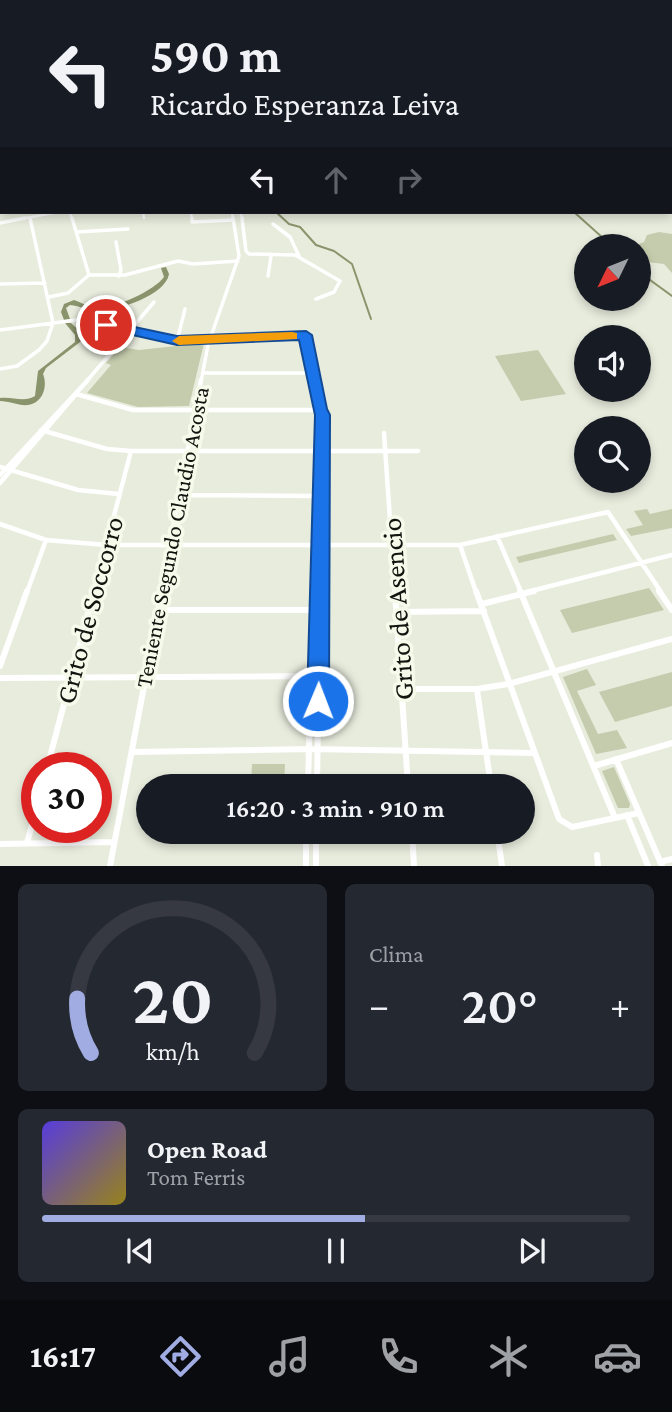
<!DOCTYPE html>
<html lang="es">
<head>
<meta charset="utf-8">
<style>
	body { margin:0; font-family:"Crimson Pro",serif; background:#242831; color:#f1f3f6; height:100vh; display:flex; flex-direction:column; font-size:26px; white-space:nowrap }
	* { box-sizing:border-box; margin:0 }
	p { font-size:23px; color:#9ea1a6 }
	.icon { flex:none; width:38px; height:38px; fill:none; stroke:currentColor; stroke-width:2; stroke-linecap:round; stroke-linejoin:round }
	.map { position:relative; height:866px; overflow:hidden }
	.panel { display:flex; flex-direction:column; gap:18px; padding:18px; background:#0d0f14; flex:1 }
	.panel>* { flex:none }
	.top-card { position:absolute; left:0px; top:0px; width:672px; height:214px; box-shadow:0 4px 10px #0003; background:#171b24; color:#f1f3f6; overflow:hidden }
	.needle { width:46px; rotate:227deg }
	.controls { position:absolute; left:574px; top:234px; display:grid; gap:14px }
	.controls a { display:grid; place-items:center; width:77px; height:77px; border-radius:50%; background:#171b24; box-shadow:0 4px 10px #0003; font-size:35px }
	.speed { position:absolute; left:21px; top:752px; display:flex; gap:14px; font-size:35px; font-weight:700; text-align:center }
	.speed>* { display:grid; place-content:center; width:91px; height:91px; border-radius:50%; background:#171b24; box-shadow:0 4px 10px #0003; line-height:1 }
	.speed .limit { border:10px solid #d22; background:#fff; color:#111 }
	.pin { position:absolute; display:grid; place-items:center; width:60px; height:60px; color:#fff; margin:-30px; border:4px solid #fff; border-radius:50%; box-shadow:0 2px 7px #0007 }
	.me { position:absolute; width:77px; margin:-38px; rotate:1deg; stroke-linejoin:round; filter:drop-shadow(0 0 5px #0008) }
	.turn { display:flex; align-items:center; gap:24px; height:147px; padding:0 35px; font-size:32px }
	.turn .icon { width:91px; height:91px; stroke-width:2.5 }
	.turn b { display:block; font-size:49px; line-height:60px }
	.lanes { display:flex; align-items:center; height:66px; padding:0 35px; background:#0003; justify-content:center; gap:35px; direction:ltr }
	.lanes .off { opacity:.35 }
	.big { font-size:52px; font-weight:600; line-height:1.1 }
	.panel .widget { flex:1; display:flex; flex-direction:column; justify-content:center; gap:10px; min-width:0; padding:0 24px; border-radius:10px; background:#242831 }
	.panel .dial { align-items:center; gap:0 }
	.dial svg { height:182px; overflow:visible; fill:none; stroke:#363941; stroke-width:7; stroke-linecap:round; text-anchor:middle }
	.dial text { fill:#f1f3f6; stroke:none }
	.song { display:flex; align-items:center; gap:21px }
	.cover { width:84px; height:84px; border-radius:10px; background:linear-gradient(135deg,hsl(250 70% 55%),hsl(50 70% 35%)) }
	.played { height:7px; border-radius:4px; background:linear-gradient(90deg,#a0ace2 55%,#363941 55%) }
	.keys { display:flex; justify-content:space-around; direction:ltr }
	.heat { display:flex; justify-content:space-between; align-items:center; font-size:38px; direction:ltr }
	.panel .tiles { flex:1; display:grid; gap:18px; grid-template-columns:1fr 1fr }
	.widget:last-child { grid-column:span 2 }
	.trip { position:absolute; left:136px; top:774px; width:399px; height:70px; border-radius:35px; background:#171b24; box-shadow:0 4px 10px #0003; font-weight:600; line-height:70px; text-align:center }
	.dock { display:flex; height:112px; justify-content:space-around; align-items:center; background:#090b0e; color:#9ea1a6 }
	.dock .icon { width:49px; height:49px }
	.dock .selected { color:#a0ace2 }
	.dock b { font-size:32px; color:#f1f3f6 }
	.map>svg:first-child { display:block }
	.green { fill:#c4ccad }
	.water { fill:#8a946c }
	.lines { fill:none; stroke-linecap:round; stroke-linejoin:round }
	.stream { stroke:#8a946c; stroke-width:2 }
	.minor-far4 { stroke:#fff; stroke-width:2 }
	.minor-far3 { stroke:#fff; stroke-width:2.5 }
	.minor-far2 { stroke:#fff; stroke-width:3.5 }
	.minor-far1 { stroke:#fff; stroke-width:4.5 }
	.minor { stroke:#fff; stroke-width:6 }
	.tertiary { stroke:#fff; stroke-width:2.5 }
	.trunk { stroke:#fff; stroke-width:3.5 }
	.route { fill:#1a73e8; stroke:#114b97; stroke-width:2 }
	.slow { fill:#f59e0b }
	.labels { text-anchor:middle; stroke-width:7; stroke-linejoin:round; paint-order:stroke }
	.street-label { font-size:23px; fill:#13140f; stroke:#f5faea }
	.near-street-label { font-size:28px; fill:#13140f; stroke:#f5faea }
</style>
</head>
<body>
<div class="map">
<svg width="672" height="866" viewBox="0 0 672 866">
	<rect width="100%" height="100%" fill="#e8ecdd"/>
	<path class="green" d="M659,232L672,234V273L664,264L639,261V247H631L644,242L647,235Z
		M177,342L204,343L189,406L138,407L87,393L111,365L106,363L120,347L139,350L176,346Z
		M538,350L566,394L521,401L495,356Z
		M647,509L650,514L672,509V528L631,536L626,529L643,525L634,511Z
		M613,534L617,540L519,563L516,557Z
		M649,588L664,610L572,633L560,610Z
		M587,669L596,685L577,691L598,734L617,730L627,748L596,754L563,677Z
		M672,672V706L615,722L599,692Z
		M252,764H285L284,786H251Z
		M614,767L630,804L629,808H618L602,771Z"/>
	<path class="water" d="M166,267L169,274C166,295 117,311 98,311C88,311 80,306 70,305L66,308L70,319L64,320L61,312L64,304L74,300C81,302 88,307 95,308C112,310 154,291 164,277L161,268Z
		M65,323H71L84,335V339L46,368L43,374C48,386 43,403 28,405C19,406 9,401 0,401V398C12,396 24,403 35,396L38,371L75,342V335Z"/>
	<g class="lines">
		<path class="stream" d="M276,212L289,224L300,227L316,245L334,251L352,264L371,319
			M574,212L613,247
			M639,272L672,296"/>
		<path class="minor-far4" d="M79,0L92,2
			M167,0L189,2
			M563,0L569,2
			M610,0L617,2
			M658,0L665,2
			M0,1L41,0
			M104,2L107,0
			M134,2L137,0
			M198,2L206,0
			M583,2L591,0
			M0,34L2,31
			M2,83V87"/>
		<path class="minor-far3" d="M0,118L2,116
			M0,131L2,128
			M70,212L72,220
			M143,212L144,218
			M191,212L192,220
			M232,212L233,220
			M240,212L243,220
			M30,217L31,220
			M15,220L59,212
			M229,220H233"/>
		<path class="minor-far2" d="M192,218V222L233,220
			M242,218L246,251L249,254L295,255L340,281L334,292L316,299
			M0,223L25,218
			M273,224L290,237L299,256
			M77,232L128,229
			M116,242L121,270L119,276
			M89,275H125L178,261L193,264L238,261
			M268,276L271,256
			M0,284L45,283
			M49,297L68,293L89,275L72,218
			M0,330L84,319L128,332L177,341L306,335L314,382
			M177,341L185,309
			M0,369L17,366L39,350L47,341L53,323L30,218
			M203,373H312
			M86,382L154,302
			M201,382L208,345L239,256L233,218"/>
		<path class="minor-far1" d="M314,380L322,415L320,592
			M76,394L133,410H318
			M41,430L107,449L131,451H418
			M384,433L395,592
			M0,467L78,490L119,494
			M0,475L88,380
			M0,483L76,394
			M180,495L317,496
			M0,524L46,540L106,545H460L608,512L661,592
			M497,536L521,592
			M460,545L476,592
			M27,592L46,540
			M94,592L131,451
			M161,592L201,380
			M313,592L319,410
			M527,592L672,555"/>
		<path class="minor" d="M395,591L408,786
			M476,591L559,819L572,827L639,813
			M520,591L615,818
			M659,591L672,610
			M482,604L534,591
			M159,610H320
			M397,612L484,611
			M0,666L27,591
			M0,678L319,676
			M403,689H477L508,684L672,639
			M477,690L491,786
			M132,752L309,749L533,753
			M616,759L662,866
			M594,766L672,743
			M47,768L94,591
			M308,786L313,591
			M317,786L320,591
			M627,815L648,866
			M306,831V866
			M316,831V866
			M412,831L414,866
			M497,831L502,866
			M27,843L37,807
			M0,844L114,842
			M597,855L598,866
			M660,862L672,859
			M110,866L162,591"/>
		<path class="tertiary" d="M658,2L662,0"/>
		<path class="trunk" d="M536,2L543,0"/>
	</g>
	<path class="route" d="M106,321L177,336L306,331L312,335L327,409L330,415L329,701L326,708L318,711L311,708L307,701L315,415L299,340L177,345L101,328V322Z"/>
	<path class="slow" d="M292,332L297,333V339L179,345L172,341L179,336Z"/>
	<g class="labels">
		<g class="street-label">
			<text transform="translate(172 537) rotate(-79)" y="8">Teniente Segundo Claudio Acosta</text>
		</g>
		<g class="near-street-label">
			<text transform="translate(397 609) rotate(-94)" y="10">Grito de Asencio</text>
			<text transform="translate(89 610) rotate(-75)" y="10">Grito de Soccorro</text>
		</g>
	</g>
</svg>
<div class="controls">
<a><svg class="needle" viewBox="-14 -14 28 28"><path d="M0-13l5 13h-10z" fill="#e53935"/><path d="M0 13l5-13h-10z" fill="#9ea1a6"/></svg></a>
<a><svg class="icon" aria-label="sound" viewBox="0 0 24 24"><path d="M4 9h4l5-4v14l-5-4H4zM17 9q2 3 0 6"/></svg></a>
<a><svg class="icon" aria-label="search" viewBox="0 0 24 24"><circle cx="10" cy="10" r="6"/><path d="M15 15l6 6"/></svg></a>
</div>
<div class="speed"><div class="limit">30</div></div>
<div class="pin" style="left:106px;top:325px;background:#d93025"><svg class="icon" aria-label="arrive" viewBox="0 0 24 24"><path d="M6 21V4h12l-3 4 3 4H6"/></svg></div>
<svg class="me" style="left:318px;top:701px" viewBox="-20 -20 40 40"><circle r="17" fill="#1a73e8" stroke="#fff" stroke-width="3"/><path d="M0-11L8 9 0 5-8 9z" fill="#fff"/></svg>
<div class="trip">16:20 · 3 min · 910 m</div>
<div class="top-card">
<div class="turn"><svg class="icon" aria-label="left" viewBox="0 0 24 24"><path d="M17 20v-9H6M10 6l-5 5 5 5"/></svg><div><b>590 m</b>Ricardo Esperanza Leiva</div></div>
<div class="lanes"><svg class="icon" aria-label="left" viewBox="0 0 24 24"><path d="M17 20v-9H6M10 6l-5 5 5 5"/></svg><svg class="icon off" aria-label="ahead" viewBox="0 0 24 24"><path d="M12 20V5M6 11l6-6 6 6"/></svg><svg class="icon off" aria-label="right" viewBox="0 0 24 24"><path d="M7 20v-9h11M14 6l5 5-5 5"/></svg></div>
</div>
</div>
<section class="panel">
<div class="tiles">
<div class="widget dial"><svg viewBox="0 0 100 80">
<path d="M14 69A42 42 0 1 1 86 69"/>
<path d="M14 69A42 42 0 0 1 8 45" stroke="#a0ace2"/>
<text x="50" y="56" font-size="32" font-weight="700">20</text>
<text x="50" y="72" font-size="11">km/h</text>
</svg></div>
<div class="widget"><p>Clima</p>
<div class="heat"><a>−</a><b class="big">20°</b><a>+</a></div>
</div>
<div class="widget">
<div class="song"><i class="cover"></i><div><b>Open Road</b><p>Tom Ferris</p></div></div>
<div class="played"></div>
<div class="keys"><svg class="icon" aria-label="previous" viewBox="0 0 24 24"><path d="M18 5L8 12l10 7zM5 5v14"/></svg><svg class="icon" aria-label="pause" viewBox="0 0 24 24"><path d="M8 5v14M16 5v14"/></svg><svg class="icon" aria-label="next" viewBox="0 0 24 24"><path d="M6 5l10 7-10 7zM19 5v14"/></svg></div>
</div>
</div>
</section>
<nav class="dock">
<b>16:17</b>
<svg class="icon selected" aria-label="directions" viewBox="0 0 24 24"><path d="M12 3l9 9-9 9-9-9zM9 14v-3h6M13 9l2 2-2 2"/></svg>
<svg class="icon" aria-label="music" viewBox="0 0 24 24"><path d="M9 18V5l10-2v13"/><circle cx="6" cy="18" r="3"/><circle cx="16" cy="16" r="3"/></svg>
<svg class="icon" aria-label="phone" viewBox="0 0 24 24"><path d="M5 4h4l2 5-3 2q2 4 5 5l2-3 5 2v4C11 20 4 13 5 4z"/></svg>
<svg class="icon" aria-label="climate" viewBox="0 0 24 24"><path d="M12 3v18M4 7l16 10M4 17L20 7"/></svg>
<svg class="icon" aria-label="car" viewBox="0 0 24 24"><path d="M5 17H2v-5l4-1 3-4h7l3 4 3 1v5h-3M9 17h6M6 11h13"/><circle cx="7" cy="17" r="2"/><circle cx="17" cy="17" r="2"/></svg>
</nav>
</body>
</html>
